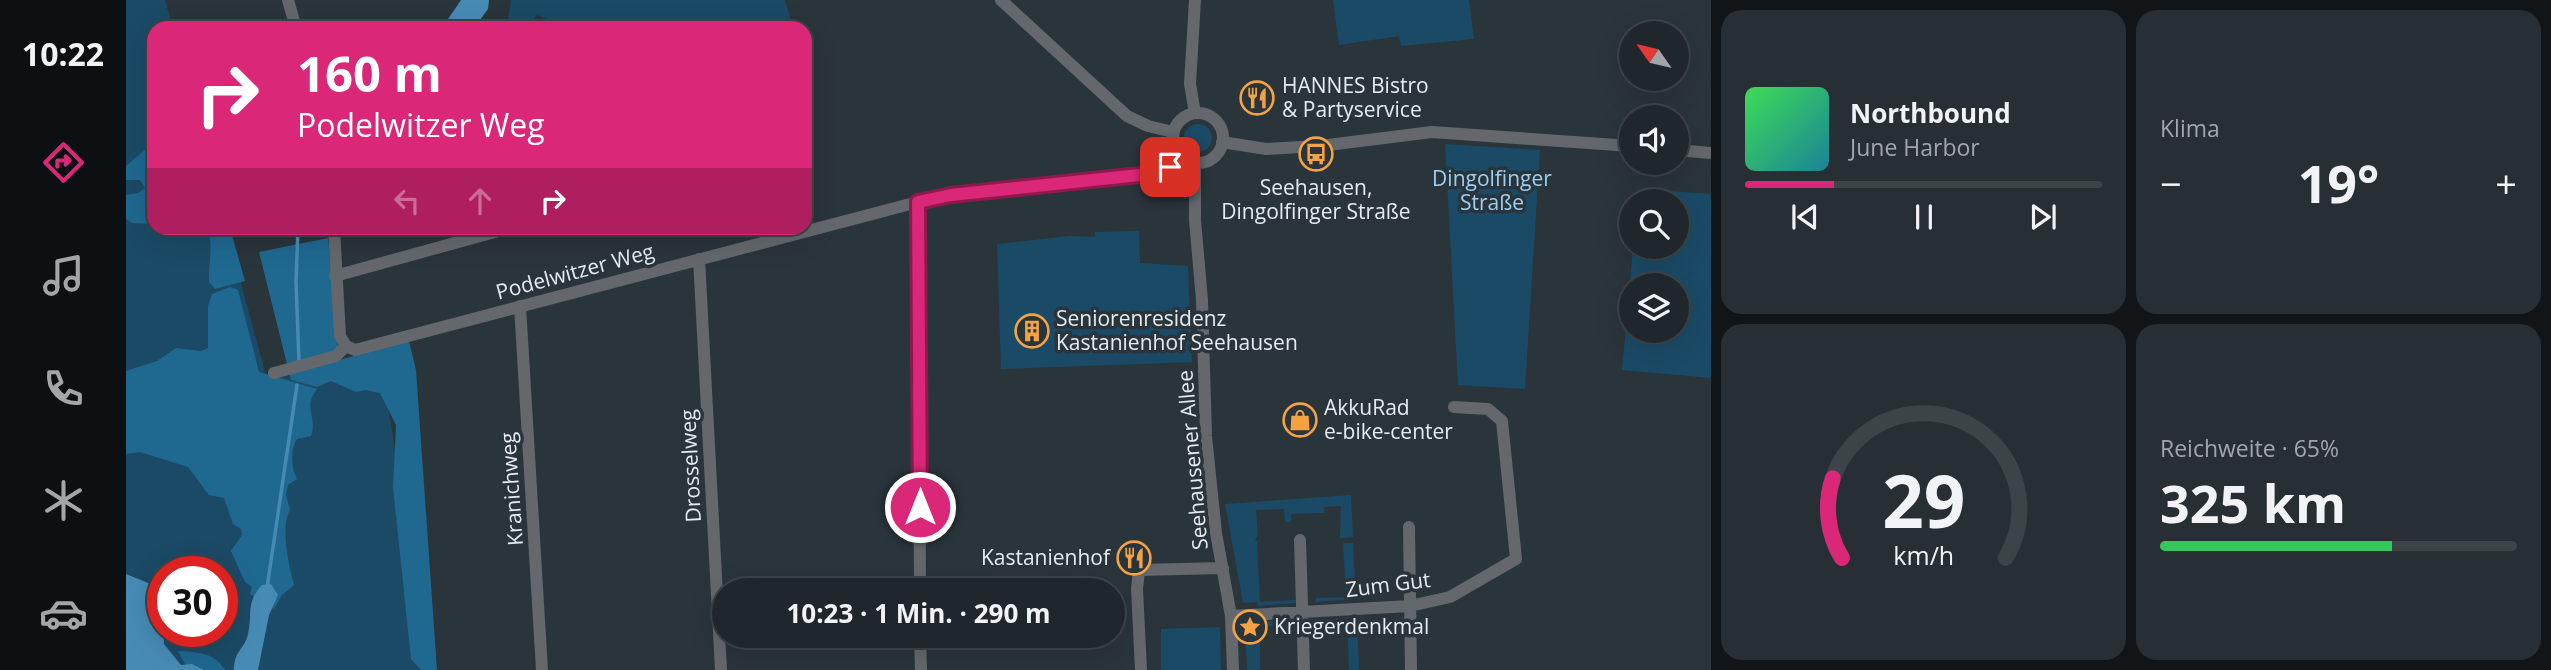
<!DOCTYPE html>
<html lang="de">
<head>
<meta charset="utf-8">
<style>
	body { margin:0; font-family:"Open Sans",sans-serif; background:#282f34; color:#f1f3f6; height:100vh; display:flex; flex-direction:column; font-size:26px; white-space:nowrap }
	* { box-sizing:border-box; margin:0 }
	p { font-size:23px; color:#a2a5a9 }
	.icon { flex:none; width:38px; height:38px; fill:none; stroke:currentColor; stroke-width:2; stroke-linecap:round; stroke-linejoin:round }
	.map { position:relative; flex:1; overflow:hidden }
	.drawer { display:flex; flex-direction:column; gap:10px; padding:10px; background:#121518; width:840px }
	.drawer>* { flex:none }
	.top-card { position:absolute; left:21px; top:21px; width:665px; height:214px; border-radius:21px; box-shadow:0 7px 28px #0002,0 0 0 2px #3d4448; background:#db2777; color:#fff; overflow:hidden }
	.needle { width:46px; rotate:304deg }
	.controls { position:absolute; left:1493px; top:21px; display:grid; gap:14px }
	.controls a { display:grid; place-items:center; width:70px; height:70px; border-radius:50%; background:#20272c; box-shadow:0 7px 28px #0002,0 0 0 2px #3d4448; font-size:35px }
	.speed { position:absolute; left:21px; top:556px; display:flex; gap:14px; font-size:35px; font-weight:700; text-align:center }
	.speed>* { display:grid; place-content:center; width:91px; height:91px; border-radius:50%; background:#20272c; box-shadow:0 7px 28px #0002,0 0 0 2px #3d4448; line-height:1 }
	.speed .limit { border:10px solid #d22; background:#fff; color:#111 }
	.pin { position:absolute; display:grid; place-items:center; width:60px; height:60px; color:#fff; margin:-30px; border-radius:14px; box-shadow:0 4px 10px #0006 }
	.me { position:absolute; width:77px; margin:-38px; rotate:0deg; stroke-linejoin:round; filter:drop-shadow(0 0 5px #0008) }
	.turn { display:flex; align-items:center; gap:24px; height:147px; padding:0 35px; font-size:32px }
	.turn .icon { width:91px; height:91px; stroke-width:2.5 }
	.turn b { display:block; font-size:49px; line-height:60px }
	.lanes { display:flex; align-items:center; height:66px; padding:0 35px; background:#0003; justify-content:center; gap:35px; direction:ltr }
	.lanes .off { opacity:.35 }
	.big { font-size:52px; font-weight:700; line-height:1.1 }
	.drawer .tile { flex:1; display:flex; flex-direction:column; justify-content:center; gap:10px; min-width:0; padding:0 24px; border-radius:21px; background:#282f34 }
	.drawer .dial { align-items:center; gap:0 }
	.dial svg { height:182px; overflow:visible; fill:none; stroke:#3d4448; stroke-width:7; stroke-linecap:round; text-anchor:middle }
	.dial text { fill:#f1f3f6; stroke:none }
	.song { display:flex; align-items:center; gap:21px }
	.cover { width:84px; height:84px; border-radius:10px; background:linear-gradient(135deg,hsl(130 70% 55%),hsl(190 70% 35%)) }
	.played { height:7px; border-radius:4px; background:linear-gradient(90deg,#db2777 25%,#3d4448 25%) }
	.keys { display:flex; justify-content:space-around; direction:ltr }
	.heat { display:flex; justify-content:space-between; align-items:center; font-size:38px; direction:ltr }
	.charge { height:10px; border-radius:5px; background:linear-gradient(90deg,#34c759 65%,#3d4448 0) }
	.drawer .tiles { flex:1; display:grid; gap:10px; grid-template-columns:repeat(2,1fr) }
	.trip { position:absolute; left:586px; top:578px; width:413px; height:70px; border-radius:35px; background:#20272c; box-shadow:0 7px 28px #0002,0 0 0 2px #3d4448; font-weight:700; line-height:70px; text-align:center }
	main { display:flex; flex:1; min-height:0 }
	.dock { display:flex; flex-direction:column; width:126px; justify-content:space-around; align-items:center; background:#0d1012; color:#a2a5a9 }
	.dock .icon { width:49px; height:49px }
	.dock .active { color:#db2777 }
	.dock b { font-size:32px; color:#f1f3f6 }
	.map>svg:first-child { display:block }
	.green { fill:#1b4a66; fill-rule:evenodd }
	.forest { fill:#1f6890 }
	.water { fill:#478bb5 }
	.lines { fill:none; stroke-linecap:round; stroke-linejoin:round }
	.stream { stroke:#478bb5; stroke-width:3.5 }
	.minor { stroke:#64686c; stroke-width:12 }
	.route-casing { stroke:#8e194d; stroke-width:18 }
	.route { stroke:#db2777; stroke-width:12 }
	.labels { text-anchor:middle; stroke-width:7; stroke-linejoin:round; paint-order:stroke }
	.poi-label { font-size:21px; fill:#e5ebef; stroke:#2a343b; text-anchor:start }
	.park-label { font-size:21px; fill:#9bd0f3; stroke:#2a343b }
	.street-label { font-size:21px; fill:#e5ebef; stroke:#2a343b }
</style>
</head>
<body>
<main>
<nav class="dock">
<b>10:22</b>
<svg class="icon active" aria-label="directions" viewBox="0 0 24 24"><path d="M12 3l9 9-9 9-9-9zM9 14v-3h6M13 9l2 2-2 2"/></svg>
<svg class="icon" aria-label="music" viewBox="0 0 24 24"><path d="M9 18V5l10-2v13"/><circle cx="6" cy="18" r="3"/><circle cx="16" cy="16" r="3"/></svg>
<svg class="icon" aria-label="phone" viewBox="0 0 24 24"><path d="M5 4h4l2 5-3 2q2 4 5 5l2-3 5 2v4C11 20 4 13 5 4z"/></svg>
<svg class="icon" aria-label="climate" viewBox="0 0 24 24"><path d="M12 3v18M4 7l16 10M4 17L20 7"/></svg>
<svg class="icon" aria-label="car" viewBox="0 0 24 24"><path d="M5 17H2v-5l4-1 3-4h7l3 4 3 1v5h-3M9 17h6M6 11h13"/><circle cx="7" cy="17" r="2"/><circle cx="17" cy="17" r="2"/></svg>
</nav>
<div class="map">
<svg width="1585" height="670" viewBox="0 0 1585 670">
	<rect width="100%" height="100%" fill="#2a343b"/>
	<path class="green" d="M0,0H39L47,28H28V228H100L141,379L256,364L302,670H0ZM37,572H96V632H37Z
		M385,0H659L667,28H426V21L411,15L401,28H381Z
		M1207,0H1343L1348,39L1275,46L1273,36L1213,45Z
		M1058 138a14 14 0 1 1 28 0a14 14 0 1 1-28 0Z
		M1319,144L1414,150L1399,389L1332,385Z
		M1512,189L1585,194V378L1496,370L1507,247H1550V201H1511ZM1505,285H1550V331H1505Z
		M1013,231L1014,263L1062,266L1066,362L875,369L871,244L943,236L969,237V232Z
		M1225,495L1227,537L1214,538L1215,506L1198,507V513L1165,514V522H1159L1158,509L1130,510L1132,535L1129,540L1131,541L1134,602L1170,600L1169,603L1132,606L1131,602L1117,603L1099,504Z
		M1217,543H1227L1230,599L1189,602L1190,598L1220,597Z
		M1165,620L1170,624L1139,626V630H1134V670H1121L1119,631H1129V622Z
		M1221,620H1231L1233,670H1223Z
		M1094,627L1095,670H1035V629Z"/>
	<path class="forest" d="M28,142V224L6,223L0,219V195L12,193L19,188L14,180H0V166Z
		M81,228H104L119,281L89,289L83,282C82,263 88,245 81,228Z
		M202,238L213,360L283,341L290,370L311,670H295L285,659L267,487L270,425L254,393L239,390L230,392L205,381L191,387L165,380L133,252Z
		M104,287L112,290L133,372L191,389C176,408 192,417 185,436L171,439C164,450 165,468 171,479L162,485L160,495L164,510C154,528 163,566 168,585L156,595L148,609L124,594L126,587L119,582L105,551L116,535L115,529L107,524L98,498L83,495L62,467L14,452L0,454V371L31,361L50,348L75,351L82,348V306L86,294Z
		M52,651C71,652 88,652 99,670H62Z"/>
	<path class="water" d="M335,0H363L362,9L348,28H316Z
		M0,574L27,585L35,594L38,644L55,665L66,664L78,670H0Z
		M145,584L152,595L143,615L132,670H108C108,650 119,649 122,634C127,613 119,604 136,585Z"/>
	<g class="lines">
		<path class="stream" d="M172,228L170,282L173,362
			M141,588L171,385"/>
		<path class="minor" d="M162,0L170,28
			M875,0L1001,116L1022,126L1047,132
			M1069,113L1064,84L1069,0
			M1047 138a25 25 0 1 1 50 0a25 25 0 1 1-50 0Z
			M1096,142L1140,149L1194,146L1306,132L1505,146
			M1550,150L1585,153
			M1069,162V220L1076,300L1080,436L1090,533L1105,616L1107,670
			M792,202L794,590
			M208,228L214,336L220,346
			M573,259L595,670
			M209,276L383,228
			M394,306L416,670
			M148,373L210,356L220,346L229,350L792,202L825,195L1032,173L1049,164L1055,157
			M1283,527L1285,670
			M1174,540L1178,670
			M1105,616L1284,606L1324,597L1390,559L1376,421L1362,409L1328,407
			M794,635L795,670
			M1015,670L1011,589L1013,570L1097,568"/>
	</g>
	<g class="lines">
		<defs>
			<path id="route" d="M794,507L792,202L825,195L1032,173L1044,167"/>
		</defs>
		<use href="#route" class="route-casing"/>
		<use href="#route" class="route"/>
	</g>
	<defs>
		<symbol id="restaurant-ring" viewBox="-11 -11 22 22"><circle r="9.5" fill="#2a343b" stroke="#f4a344" stroke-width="1.5"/><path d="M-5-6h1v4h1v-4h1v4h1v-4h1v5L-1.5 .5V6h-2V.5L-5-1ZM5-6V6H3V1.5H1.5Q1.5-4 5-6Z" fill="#f4a344"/></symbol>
		<symbol id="bus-ring" viewBox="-11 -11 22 22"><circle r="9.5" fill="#2a343b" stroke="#f4a344" stroke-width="1.5"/><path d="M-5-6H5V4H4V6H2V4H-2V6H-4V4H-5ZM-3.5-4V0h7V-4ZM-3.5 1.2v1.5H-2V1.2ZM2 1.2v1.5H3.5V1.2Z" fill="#f4a344"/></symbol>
		<symbol id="building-ring" viewBox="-11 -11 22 22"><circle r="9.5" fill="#2a343b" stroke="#f4a344" stroke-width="1.5"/><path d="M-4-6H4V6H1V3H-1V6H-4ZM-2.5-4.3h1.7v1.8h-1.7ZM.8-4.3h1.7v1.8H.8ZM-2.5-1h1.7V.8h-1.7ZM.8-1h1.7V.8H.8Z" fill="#f4a344"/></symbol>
		<symbol id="shop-ring" viewBox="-11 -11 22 22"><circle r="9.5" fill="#2a343b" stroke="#f4a344" stroke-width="1.5"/><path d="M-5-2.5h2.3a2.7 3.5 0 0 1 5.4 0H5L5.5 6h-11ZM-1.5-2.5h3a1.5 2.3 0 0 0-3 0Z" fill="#f4a344"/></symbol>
		<symbol id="sight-ring" viewBox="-11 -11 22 22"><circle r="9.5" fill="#2a343b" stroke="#f4a344" stroke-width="1.5"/><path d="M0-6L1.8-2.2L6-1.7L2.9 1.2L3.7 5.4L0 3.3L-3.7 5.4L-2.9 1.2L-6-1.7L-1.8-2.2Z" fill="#f4a344"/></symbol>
	</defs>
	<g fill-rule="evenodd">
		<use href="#restaurant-ring" x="1112" y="79" width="38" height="38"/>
		<use href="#bus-ring" x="1171" y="135" width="38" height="38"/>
		<use href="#building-ring" x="887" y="312" width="38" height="38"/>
		<use href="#shop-ring" x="1155" y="401" width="38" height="38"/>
		<use href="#restaurant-ring" x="989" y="539" width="38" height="38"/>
		<use href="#sight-ring" x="1105" y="608" width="38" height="38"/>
	</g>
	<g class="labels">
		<g class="poi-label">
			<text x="1156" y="93">HANNES Bistro<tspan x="1156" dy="24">&amp; Partyservice</tspan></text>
			<text x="1190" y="195" text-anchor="middle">Seehausen,<tspan x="1190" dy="24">Dingolfinger Straße</tspan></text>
			<text x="930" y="326">Seniorenresidenz<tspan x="930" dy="24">Kastanienhof Seehausen</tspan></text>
			<text x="1198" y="415">AkkuRad<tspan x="1198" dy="24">e-bike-center</tspan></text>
			<text x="984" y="565" text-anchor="end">Kastanienhof</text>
			<text x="1148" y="634">Kriegerdenkmal</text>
		</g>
		<g class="park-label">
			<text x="1366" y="186">Dingolfinger<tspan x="1366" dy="24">Straße</tspan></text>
		</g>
		<g class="street-label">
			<text transform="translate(449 272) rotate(-15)" y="7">Podelwitzer Weg</text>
			<text transform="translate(1067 460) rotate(-95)" y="7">Seehausener Allee</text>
			<text transform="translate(565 466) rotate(-93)" y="7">Drosselweg</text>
			<text transform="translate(386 489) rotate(-94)" y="7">Kranichweg</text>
			<text transform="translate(1262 585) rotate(-7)" y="7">Zum Gut</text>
		</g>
	</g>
</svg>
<div class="controls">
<a><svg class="needle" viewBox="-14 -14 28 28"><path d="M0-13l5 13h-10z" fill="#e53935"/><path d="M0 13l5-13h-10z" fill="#a2a5a9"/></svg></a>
<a><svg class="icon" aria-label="sound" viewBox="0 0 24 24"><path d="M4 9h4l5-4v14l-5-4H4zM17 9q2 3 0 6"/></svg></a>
<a><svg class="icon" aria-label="search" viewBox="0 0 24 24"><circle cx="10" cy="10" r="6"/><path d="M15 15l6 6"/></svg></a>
<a><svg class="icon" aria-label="layers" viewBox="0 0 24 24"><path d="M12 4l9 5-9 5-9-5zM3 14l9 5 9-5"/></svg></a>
</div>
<div class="speed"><div class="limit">30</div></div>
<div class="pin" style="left:1044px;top:167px;background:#d93025"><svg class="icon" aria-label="arrive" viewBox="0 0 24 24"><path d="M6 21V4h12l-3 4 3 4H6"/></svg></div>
<svg class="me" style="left:794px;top:507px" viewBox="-20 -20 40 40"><circle r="17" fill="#db2777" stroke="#fff" stroke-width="3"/><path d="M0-11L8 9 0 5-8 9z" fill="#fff"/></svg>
<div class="trip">10:23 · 1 Min. · 290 m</div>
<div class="top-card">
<div class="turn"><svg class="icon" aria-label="right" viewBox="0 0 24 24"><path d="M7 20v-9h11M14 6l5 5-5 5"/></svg><div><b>160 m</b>Podelwitzer Weg</div></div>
<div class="lanes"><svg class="icon off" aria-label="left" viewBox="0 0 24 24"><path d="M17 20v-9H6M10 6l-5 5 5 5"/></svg><svg class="icon off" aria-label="ahead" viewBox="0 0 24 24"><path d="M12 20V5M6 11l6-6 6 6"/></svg><svg class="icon" aria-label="right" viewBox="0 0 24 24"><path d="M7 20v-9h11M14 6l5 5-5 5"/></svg></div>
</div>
</div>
<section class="drawer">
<div class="tiles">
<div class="tile">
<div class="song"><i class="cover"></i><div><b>Northbound</b><p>June Harbor</p></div></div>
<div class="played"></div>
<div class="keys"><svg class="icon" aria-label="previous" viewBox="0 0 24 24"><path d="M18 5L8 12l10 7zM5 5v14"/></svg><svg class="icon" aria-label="pause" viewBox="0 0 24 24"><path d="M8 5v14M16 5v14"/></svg><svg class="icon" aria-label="next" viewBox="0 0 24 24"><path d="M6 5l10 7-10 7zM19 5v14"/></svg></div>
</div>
<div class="tile"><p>Klima</p>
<div class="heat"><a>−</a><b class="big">19°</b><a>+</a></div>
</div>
<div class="tile dial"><svg viewBox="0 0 100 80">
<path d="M14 69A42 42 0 1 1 86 69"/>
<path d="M14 69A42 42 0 0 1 10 34" stroke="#db2777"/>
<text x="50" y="56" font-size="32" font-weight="700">29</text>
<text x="50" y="72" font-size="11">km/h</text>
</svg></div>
<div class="tile"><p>Reichweite · 65%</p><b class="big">325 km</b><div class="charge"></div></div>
</div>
</section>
</main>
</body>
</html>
